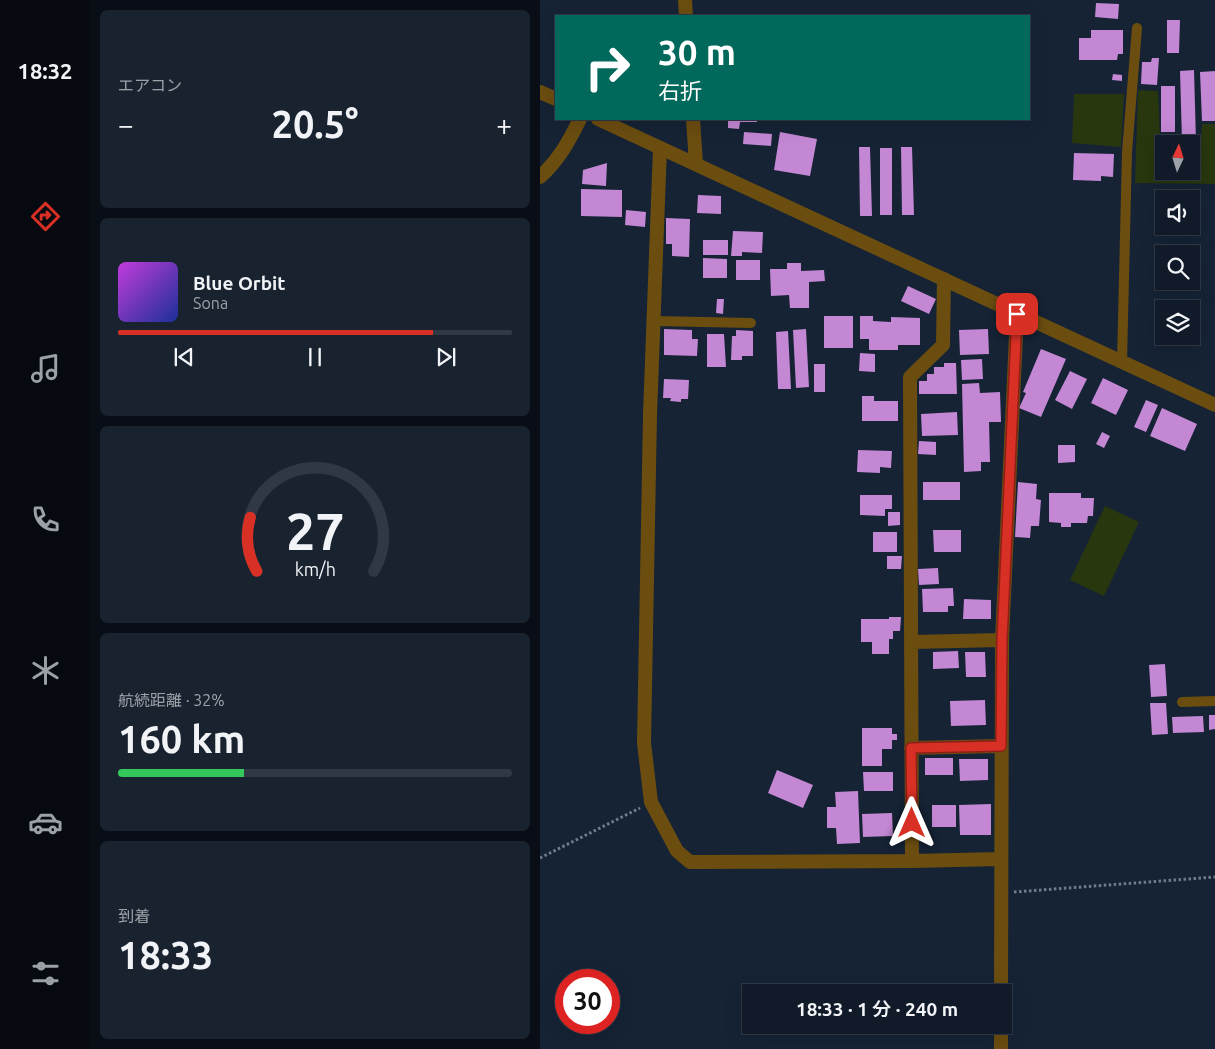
<!DOCTYPE html>
<html lang="ja">
<head>
<meta charset="utf-8">
<style>
	body { margin:0; font-family:Ubuntu,"Noto Sans JP",sans-serif; background:#192330; color:#f1f3f6; height:100vh; display:flex; flex-direction:column; font-size:19px; white-space:nowrap }
	* { box-sizing:border-box; margin:0 }
	p { font-size:16px; color:#9ca1a8 }
	.icon { flex:none; width:28px; height:28px; fill:none; stroke:currentColor; stroke-width:2; stroke-linecap:round; stroke-linejoin:round }
	.map { position:relative; flex:1; overflow:hidden }
	.details { display:flex; flex-direction:column; gap:10px; padding:10px; background:#090e16; width:450px }
	.details>* { flex:none }
	.banner { position:absolute; left:15px; top:15px; width:475px; height:105px; border-radius:0px; box-shadow:0 5px 20px #0002,0 0 0 1px #303845; background:#00695c; color:#fff; overflow:hidden }
	.needle { width:32px; rotate:4deg }
	.buttons { position:absolute; left:615px; top:135px; display:grid; gap:10px }
	.buttons a { display:grid; place-items:center; width:45px; height:45px; border-radius:0px; background:#101a28; box-shadow:0 5px 20px #0002,0 0 0 1px #303845; font-size:25px }
	.speed { position:absolute; left:15px; top:969px; display:flex; gap:10px; font-size:25px; font-weight:700; text-align:center }
	.speed>* { display:grid; place-content:center; width:65px; height:65px; border-radius:50%; background:#101a28; box-shadow:0 5px 20px #0002,0 0 0 1px #303845; line-height:1 }
	.speed .limit { border:8px solid #d22; background:#fff; color:#111 }
	.pin { position:absolute; display:grid; place-items:center; width:42px; height:42px; color:#fff; margin:-21px; border-radius:10px; box-shadow:0 2px 8px #0006 }
	.me { position:absolute; width:55px; margin:-28px; rotate:0deg; stroke-linejoin:round; filter:drop-shadow(0 0 4px #0008) }
	.turn { display:flex; align-items:center; gap:18px; height:105px; padding:0 20px; font-size:22px }
	.turn .icon { width:65px; height:65px; stroke-width:2.5 }
	.turn b { display:block; font-size:35px; line-height:42px }
	.big { font-size:38px; font-weight:600; line-height:1.1 }
	.details .widget { flex:1; display:flex; flex-direction:column; justify-content:center; gap:8px; min-width:0; padding:0 18px; border-radius:8px; background:#192330 }
	.details .dial { align-items:center; gap:0 }
	.dial svg { height:130px; overflow:visible; fill:none; stroke:#303845; stroke-width:7; stroke-linecap:round; text-anchor:middle }
	.dial text { fill:#f1f3f6; stroke:none }
	.song { display:flex; align-items:center; gap:15px }
	.cover { width:60px; height:60px; border-radius:8px; background:linear-gradient(135deg,hsl(290 70% 55%),hsl(230 70% 35%)) }
	.played { height:5px; border-radius:2px; background:linear-gradient(90deg,#d93025 80%,#303845 80%) }
	.keys { display:flex; justify-content:space-around; direction:ltr }
	.heat { display:flex; justify-content:space-between; align-items:center; font-size:28px; direction:ltr }
	.charge { height:8px; border-radius:4px; background:linear-gradient(90deg,#34c759 32%,#303845 0) }
	.trip { position:absolute; left:202px; top:984px; width:270px; height:50px; border-radius:0px; background:#101a28; box-shadow:0 5px 20px #0002,0 0 0 1px #303845; font-weight:600; line-height:50px; text-align:center }
	main { display:flex; flex:1; min-height:0 }
	.menu { display:flex; flex-direction:column; width:90px; justify-content:space-around; align-items:center; background:#060a10; color:#9ca1a8 }
	.menu .icon { width:35px; height:35px }
	.menu .on { color:#d93025 }
	.menu b { font-size:22px; color:#f1f3f6 }
	.map>svg:first-child { display:block }
	.green { fill:#28370e }
	.building { fill:#c387d3 }
	.lines { fill:none; stroke-linecap:round; stroke-linejoin:round }
	.path { stroke:#707c8b; stroke-width:3; stroke-dasharray:2.5 2.5; stroke-linecap:butt }
	.service { stroke:#6b4d10; stroke-width:10 }
	.minor { stroke:#6b4d10; stroke-width:14 }
	.tertiary { stroke:#6b4d10; stroke-width:14 }
	.route-casing { stroke:#8d1f18; stroke-width:12 }
	.route { stroke:#d93025; stroke-width:9 }
</style>
</head>
<body>
<main>
<nav class="menu">
<b>18:32</b>
<svg class="icon on" aria-label="directions" viewBox="0 0 24 24"><path d="M12 3l9 9-9 9-9-9zM9 14v-3h6M13 9l2 2-2 2"/></svg>
<svg class="icon" aria-label="music" viewBox="0 0 24 24"><path d="M9 18V5l10-2v13"/><circle cx="6" cy="18" r="3"/><circle cx="16" cy="16" r="3"/></svg>
<svg class="icon" aria-label="phone" viewBox="0 0 24 24"><path d="M5 4h4l2 5-3 2q2 4 5 5l2-3 5 2v4C11 20 4 13 5 4z"/></svg>
<svg class="icon" aria-label="climate" viewBox="0 0 24 24"><path d="M12 3v18M4 7l16 10M4 17L20 7"/></svg>
<svg class="icon" aria-label="car" viewBox="0 0 24 24"><path d="M5 17H2v-5l4-1 3-4h7l3 4 3 1v5h-3M9 17h6M6 11h13"/><circle cx="7" cy="17" r="2"/><circle cx="17" cy="17" r="2"/></svg>
<svg class="icon" aria-label="filters" viewBox="0 0 24 24"><path d="M4 7h16M4 17h16"/><circle cx="9" cy="7" r="2"/><circle cx="15" cy="17" r="2"/></svg>
</nav>
<section class="details">
<div class="widget"><p>エアコン</p>
<div class="heat"><a>−</a><b class="big">20.5°</b><a>+</a></div>
</div>
<div class="widget">
<div class="song"><i class="cover"></i><div><b>Blue Orbit</b><p>Sona</p></div></div>
<div class="played"></div>
<div class="keys"><svg class="icon" aria-label="previous" viewBox="0 0 24 24"><path d="M18 5L8 12l10 7zM5 5v14"/></svg><svg class="icon" aria-label="pause" viewBox="0 0 24 24"><path d="M8 5v14M16 5v14"/></svg><svg class="icon" aria-label="next" viewBox="0 0 24 24"><path d="M6 5l10 7-10 7zM19 5v14"/></svg></div>
</div>
<div class="widget dial"><svg viewBox="0 0 100 80">
<path d="M14 69A42 42 0 1 1 86 69"/>
<path d="M14 69A42 42 0 0 1 10 36" stroke="#d93025"/>
<text x="50" y="56" font-size="32" font-weight="700">27</text>
<text x="50" y="72" font-size="11">km/h</text>
</svg></div>
<div class="widget"><p>航続距離 · 32%</p><b class="big">160 km</b><div class="charge"></div></div>
<div class="widget"><p>到着</p><b class="big">18:33</b></div>
</section>
<div class="map">
<svg width="675" height="1049" viewBox="0 0 675 1049">
	<rect width="100%" height="100%" fill="#152335"/>
	<path class="green" d="M598,90L618,91L620,138L636,137L637,144H624V171H651V147L661,145L662,124H675V184L595,183Z
		M534,94H584L581,147L532,143Z
		M565,506L599,522L564,596L530,580Z"/>
	<path class="building" d="M556,3L579,4L578,19L555,17Z
		M627,20H640L639,53H627Z
		M551,30H583V54H578L577,60H539V38H551Z
		M612,58H619L617,85L601,84L602,62H611Z
		M654,70L656,141H642L640,71Z
		M675,71V121H662L660,72Z
		M573,74L582,75V81L572,80Z
		M621,86H635V132H621Z
		M171,119H217V122H200L199,129L188,128V121H171Z
		M204,132L232,134L231,146L203,144Z
		M240,132L277,139L270,176L234,170Z
		M319,147H330L332,216H320Z
		M361,147H372L374,215H362Z
		M340,148H352V215H340Z
		M534,153L574,154L573,177L561,176V181L533,180Z
		M67,163L66,186L42,184L43,170Z
		M41,189L82,190V217L41,216Z
		M158,195L181,196V214L157,213Z
		M86,210L106,212L105,227L85,225Z
		M126,218L150,219L149,257L132,256V244H126Z
		M193,231L223,232L222,253L202,252V256H191Z
		M163,240H188V255H163Z
		M163,258L187,259V278H163Z
		M196,260H220V280H196Z
		M247,263H261V271L284,270L285,281L269,282V308H250L249,295L231,296L230,269H247Z
		M368,286L396,299L389,314L361,301Z
		M177,299H184L183,314L176,313Z
		M284,316H313V348H284Z
		M320,316H333V321L351,322V317L380,318V345H358V350H329V339H320Z
		M124,329L152,330V339H158L157,356L124,355Z
		M266,329L269,387L256,388L253,330Z
		M448,329L449,354L420,355L419,330Z
		M196,330L213,331V356H202V360H191L192,336H196Z
		M248,331L251,389H238L236,332Z
		M167,334H184L186,367H167Z
		M501,349L526,359L501,417L479,408L486,393L483,392Z
		M320,353L335,354V372L319,371Z
		M442,359L443,379L422,380L421,360Z
		M404,363H416L417,394H379V381H387V374H394V367H404Z
		M274,364H285V392H274Z
		M530,371L547,379L532,409L515,400Z
		M563,378L588,390L576,415L551,403Z
		M124,379L149,380L148,399H141V402L130,401L131,398H123Z
		M439,383L440,393L460,392L461,422H449L450,462H441V471L424,472L422,384Z
		M322,396H334V401H358V421H322Z
		M606,400L618,405L606,432L594,427Z
		M622,408L657,424L645,451L610,436Z
		M417,412L418,435L382,436L381,414Z
		M562,432L570,436L564,448L556,444Z
		M379,441L396,442V455L378,454Z
		M518,445H535V462L518,463Z
		M318,450L352,451L351,468L340,467V473L317,472Z
		M383,482H420V500H383Z
		M478,482L497,484L496,499L501,500L499,526H491L490,538L475,537Z
		M509,493H541V498H554L553,516H548L547,523H531V527H521V523L509,522Z
		M320,495H352V509H345V516L320,515Z
		M348,512H360V525L348,526Z
		M393,530H421V552H394Z
		M333,532H357V552H333Z
		M347,556H362L361,569H347Z
		M398,568L399,584L379,585L378,569Z
		M413,588L414,606H408V612H383L382,589Z
		M424,599L451,600V619H423Z
		M349,617H361L360,631H353V639H349V654H332V642H321V619H349Z
		M418,651L419,668L393,669V652Z
		M425,652H445L446,677H426Z
		M625,664L627,696L611,697L609,665Z
		M445,700L446,725L411,726L410,701Z
		M610,703H626L628,734L612,735Z
		M669,715H675V729L669,730Z
		M663,716L664,732L633,733L632,717Z
		M322,728H352V734H357V740H352V749H342V766H322Z
		M385,758H413V775H385Z
		M419,759H448V780L420,781Z
		M237,770L273,785L263,808L228,793Z
		M323,772H353V791H324Z
		M318,791L320,843L297,844L296,828H287V807H296L295,792Z
		M451,804V835H420L419,805Z
		M392,805H416V827H392Z
		M352,813L353,836L323,837L322,814Z"/>
	<g class="lines">
		<path class="path" d="M0,858L100,808
			M474,892L675,877"/>
		<path class="service" d="M114,321L211,323
			M582,362L587,152L597,28
			M642,702L675,701"/>
		<path class="minor" d="M145,0L146,16
			M153,119L156,164
			M120,148L110,414L104,743L111,802L137,851L150,862L372,861L370,377L403,345L404,279
			M0,177C19,160 29,141 40,119
			M371,642L462,640
			M371,748L461,746
			M372,861L460,859
			M461,992L462,640L477,313
			M461,1025V1049"/>
		<path class="tertiary" d="M0,92L16,99
			M58,119L675,405"/>
	</g>
	<g class="lines">
		<defs>
			<path id="route" d="M372,823L371,748L461,746L462,640L477,314"/>
		</defs>
		<use href="#route" class="route-casing"/>
		<use href="#route" class="route"/>
	</g>
</svg>
<div class="buttons">
<a><svg class="needle" viewBox="-14 -14 28 28"><path d="M0-13l5 13h-10z" fill="#e53935"/><path d="M0 13l5-13h-10z" fill="#9ca1a8"/></svg></a>
<a><svg class="icon" aria-label="sound" viewBox="0 0 24 24"><path d="M4 9h4l5-4v14l-5-4H4zM17 9q2 3 0 6"/></svg></a>
<a><svg class="icon" aria-label="search" viewBox="0 0 24 24"><circle cx="10" cy="10" r="6"/><path d="M15 15l6 6"/></svg></a>
<a><svg class="icon" aria-label="layers" viewBox="0 0 24 24"><path d="M12 4l9 5-9 5-9-5zM3 14l9 5 9-5"/></svg></a>
</div>
<div class="speed"><div class="limit">30</div></div>
<div class="pin" style="left:477px;top:314px;background:#d93025"><svg class="icon" aria-label="arrive" viewBox="0 0 24 24"><path d="M6 21V4h12l-3 4 3 4H6"/></svg></div>
<svg class="me" style="left:372px;top:823px" viewBox="-20 -20 40 40"><path d="M0-17L14 15 0 8-14 15z" fill="#d93025" stroke="#fff" stroke-width="4"/></svg>
<div class="trip">18:33 · 1 分 · 240 m</div>
<div class="banner">
<div class="turn"><svg class="icon" aria-label="right" viewBox="0 0 24 24"><path d="M7 20v-9h11M14 6l5 5-5 5"/></svg><div><b>30 m</b>右折</div></div>
</div>
</div>
</main>
</body>
</html>
